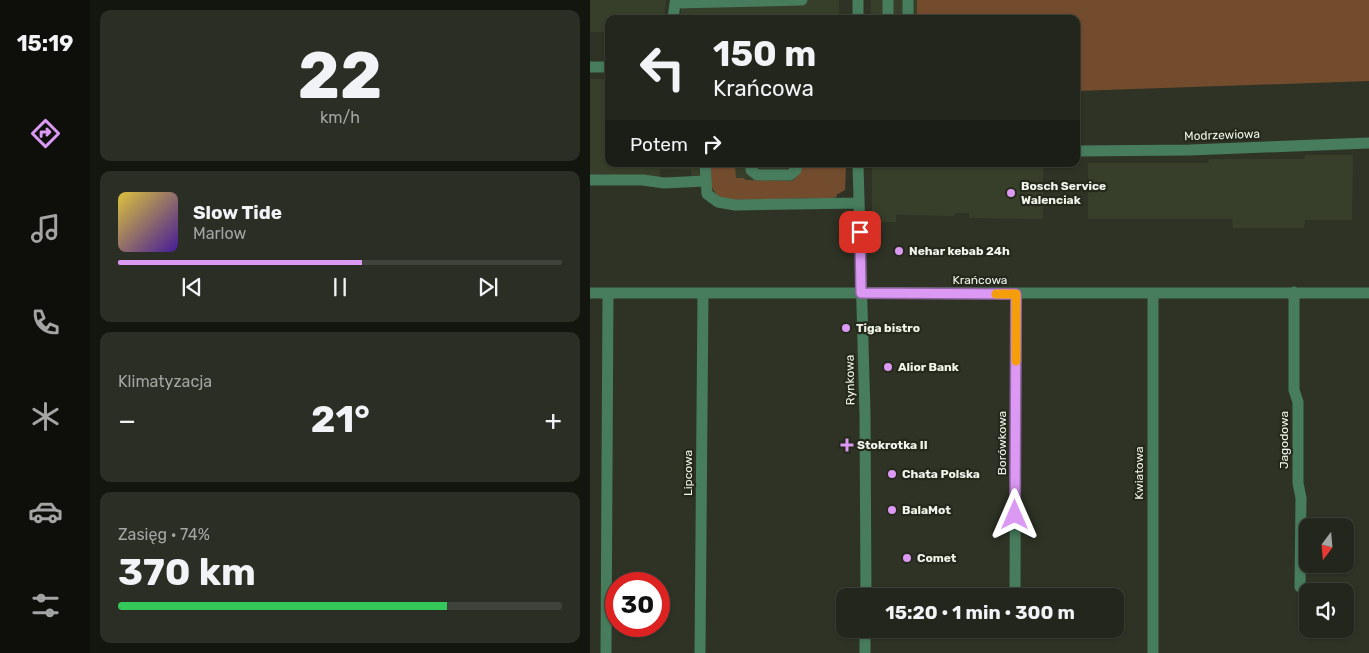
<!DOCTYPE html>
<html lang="pl">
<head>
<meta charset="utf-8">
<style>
	body { margin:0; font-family:Rubik,sans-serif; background:#2a2e25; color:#f1f3f6; height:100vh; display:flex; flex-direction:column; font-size:19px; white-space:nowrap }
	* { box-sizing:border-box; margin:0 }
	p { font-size:16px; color:#a2a5a3 }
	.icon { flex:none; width:28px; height:28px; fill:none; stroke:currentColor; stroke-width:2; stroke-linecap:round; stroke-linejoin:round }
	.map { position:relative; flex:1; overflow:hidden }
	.drawer { display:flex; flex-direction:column; gap:10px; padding:10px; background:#13150f; width:500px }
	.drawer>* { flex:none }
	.hud { position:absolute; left:15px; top:15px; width:475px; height:152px; border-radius:10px; box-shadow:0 1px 4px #0004,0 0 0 1px #3f433b; background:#22261c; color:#f1f3f6; overflow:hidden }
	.needle { width:32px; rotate:196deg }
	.tools { position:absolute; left:709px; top:518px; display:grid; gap:10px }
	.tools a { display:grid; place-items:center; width:55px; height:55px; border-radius:10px; background:#22261c; box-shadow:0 1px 4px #0004,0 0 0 1px #3f433b; font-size:25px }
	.speed { position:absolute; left:15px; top:572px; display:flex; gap:10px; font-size:25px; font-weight:700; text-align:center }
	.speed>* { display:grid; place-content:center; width:65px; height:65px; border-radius:50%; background:#22261c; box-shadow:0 1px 4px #0004,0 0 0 1px #3f433b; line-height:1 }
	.speed .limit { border:8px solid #d22; background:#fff; color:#111 }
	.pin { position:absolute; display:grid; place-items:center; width:42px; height:42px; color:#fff; margin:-21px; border-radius:10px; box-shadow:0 2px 8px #0006 }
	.me { position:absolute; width:55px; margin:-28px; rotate:0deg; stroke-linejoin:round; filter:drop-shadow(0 0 4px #0008) }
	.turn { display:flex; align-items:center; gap:18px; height:105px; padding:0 25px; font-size:22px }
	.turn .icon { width:65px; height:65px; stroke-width:2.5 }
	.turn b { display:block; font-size:35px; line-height:42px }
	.then { display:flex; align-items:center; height:48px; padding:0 25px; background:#0003; gap:10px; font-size:19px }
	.big { font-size:38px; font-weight:700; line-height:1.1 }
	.drawer .tile { flex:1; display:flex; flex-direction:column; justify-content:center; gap:8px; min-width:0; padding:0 18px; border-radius:10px; background:#2a2e25 }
	.drawer .dial { align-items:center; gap:0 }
	.dial b { font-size:65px; line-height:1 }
	.song { display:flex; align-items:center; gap:15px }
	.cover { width:60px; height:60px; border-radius:8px; background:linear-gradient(135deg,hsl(50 70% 55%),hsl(260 70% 35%)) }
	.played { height:5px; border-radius:2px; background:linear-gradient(90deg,#dc99f4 55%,#3f433b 55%) }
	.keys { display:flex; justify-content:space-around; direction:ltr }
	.heat { display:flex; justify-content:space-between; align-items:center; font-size:28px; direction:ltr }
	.charge { height:8px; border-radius:4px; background:linear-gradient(90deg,#34c759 74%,#3f433b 0) }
	.trip { position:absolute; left:246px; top:588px; width:288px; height:50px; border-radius:10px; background:#22261c; box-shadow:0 1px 4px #0004,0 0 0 1px #3f433b; font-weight:700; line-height:50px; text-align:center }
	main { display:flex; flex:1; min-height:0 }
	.menu { display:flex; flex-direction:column; width:90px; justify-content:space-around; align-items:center; background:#0e0f0b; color:#a2a5a3 }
	.menu .icon { width:35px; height:35px }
	.menu .selected { color:#dc99f4 }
	.menu b { font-size:22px; color:#f1f3f6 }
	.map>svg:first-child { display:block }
	.built { fill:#373e2a }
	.green { fill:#734c2e }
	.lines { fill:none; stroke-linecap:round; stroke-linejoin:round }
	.minor { stroke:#477c5d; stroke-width:11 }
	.route-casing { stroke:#8f639f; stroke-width:12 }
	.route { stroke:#dc99f4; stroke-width:9 }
	.slow { stroke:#f59e0b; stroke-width:9 }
	.poi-dot { fill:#dc99f4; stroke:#24291b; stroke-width:2 }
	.labels { text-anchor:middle; stroke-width:4.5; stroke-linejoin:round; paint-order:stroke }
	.street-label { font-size:12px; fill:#f0f4eb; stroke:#24291b }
	.poi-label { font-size:12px; font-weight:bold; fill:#f0f4eb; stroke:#24291b; text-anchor:start }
</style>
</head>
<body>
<main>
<nav class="menu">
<b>15:19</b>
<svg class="icon selected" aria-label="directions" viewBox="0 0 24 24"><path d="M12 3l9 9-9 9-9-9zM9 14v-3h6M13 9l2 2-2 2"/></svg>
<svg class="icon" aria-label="music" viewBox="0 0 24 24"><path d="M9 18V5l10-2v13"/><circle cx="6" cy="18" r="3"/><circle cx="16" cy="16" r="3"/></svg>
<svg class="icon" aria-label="phone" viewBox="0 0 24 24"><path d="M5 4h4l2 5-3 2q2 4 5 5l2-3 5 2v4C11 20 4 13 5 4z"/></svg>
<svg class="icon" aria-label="climate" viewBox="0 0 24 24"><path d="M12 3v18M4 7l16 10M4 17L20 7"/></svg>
<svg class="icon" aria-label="car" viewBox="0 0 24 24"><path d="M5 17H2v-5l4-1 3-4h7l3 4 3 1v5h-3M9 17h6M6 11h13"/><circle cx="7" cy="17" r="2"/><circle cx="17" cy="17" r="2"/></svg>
<svg class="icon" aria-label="filters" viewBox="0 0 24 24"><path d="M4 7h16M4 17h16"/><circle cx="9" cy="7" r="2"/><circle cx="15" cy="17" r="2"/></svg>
</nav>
<section class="drawer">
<div class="tile dial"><b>22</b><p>km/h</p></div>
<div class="tile">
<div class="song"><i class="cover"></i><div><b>Slow Tide</b><p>Marlow</p></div></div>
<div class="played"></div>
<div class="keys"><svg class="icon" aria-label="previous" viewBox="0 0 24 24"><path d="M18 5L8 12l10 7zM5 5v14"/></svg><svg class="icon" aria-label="pause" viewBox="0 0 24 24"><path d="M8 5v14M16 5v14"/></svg><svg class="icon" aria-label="next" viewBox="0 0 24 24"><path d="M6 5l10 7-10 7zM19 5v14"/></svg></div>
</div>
<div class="tile"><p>Klimatyzacja</p>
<div class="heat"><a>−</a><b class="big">21°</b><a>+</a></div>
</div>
<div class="tile"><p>Zasięg · 74%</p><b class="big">370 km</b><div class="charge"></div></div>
</section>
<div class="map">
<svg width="779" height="653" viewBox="0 0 779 653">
	<rect width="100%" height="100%" fill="#2e3325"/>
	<path class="built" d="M0,0H76L74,19H19V32H0Z
		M91,0H249V14L91,15Z
		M281,0H327V19H281Z
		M0,79H19V164H256L255,190L246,195L247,197L122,189L101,177V170L70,169V180L0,177Z
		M715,155H763L762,220H715L714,228H643L642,219H498V163H618L619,159H714Z
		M282,164H453V219L379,218V213H365L364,216L306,215V222L282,223Z"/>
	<path class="green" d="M327,0H779V81L486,91V19H327Z
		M120,164H150V166H145L146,178H154L155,180L202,181C209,176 209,172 208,164H256L255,190L246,195L247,197L242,198L138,200C118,194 121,182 120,164Z"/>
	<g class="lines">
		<path class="minor" d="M83,19L85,3L212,0
			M268,19V0
			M298,19V0
			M318,19V0
			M0,67H19
			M486,151L600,150L779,143
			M115,164L117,194L128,202L145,205L269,203
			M161,164V170L167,175H200L206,170V164
			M268,164L275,415L276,596
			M0,180H53L74,183L115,181
			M704,292V390L708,402V483L711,498L710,587
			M0,293H779
			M563,294V653
			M425,592L426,294
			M16,653L18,293
			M110,653L113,293
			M275,653V629"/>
	</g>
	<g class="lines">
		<defs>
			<path id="route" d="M270,232L271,293L426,294L425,515"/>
		</defs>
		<use href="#route" class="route-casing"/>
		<use href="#route" class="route"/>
		<path class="slow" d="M406,294H426V361"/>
	</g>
	<g class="poi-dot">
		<circle cx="421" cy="193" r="5"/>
		<circle cx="309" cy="251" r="5"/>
		<circle cx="256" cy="328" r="5"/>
		<circle cx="298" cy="367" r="5"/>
		<path d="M254.5 437.5h5v5h5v5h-5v5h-5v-5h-5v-5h5z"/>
		<circle cx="302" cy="474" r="5"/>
		<circle cx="302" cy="510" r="5"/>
		<circle cx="317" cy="558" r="5"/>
	</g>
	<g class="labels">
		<g class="street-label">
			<text transform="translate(632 135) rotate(-2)" y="4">Modrzewiowa</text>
			<text x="390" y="284">Krańcowa</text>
			<text transform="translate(260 380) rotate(-91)" y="4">Rynkowa</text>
			<text transform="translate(694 440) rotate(-90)" y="4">Jagodowa</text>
			<text transform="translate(412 443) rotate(-90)" y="4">Borówkowa</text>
			<text transform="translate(98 473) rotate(-90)" y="4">Lipcowa</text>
			<text transform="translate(549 473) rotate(-90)" y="4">Kwiatowa</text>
		</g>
		<g class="poi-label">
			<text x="431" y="190">Bosch Service<tspan x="431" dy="14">Walenciak</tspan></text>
			<text x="319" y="255">Nehar kebab 24h</text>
			<text x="266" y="332">Tiga bistro</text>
			<text x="308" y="371">Alior Bank</text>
			<text x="267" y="449">Stokrotka II</text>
			<text x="312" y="478">Chata Polska</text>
			<text x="312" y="514">BalaMot</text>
			<text x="327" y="562">Comet</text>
		</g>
	</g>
</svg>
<div class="tools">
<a><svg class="needle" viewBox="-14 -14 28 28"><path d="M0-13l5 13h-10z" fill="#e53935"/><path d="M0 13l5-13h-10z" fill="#a2a5a3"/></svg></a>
<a><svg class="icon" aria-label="sound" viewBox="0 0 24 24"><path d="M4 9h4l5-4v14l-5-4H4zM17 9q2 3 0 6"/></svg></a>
</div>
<div class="speed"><div class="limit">30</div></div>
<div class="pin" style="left:270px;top:232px;background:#d93025"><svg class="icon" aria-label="arrive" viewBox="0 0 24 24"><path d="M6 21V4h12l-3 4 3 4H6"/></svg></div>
<svg class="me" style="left:425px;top:515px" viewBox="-20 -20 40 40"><path d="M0-17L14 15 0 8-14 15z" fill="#dc99f4" stroke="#fff" stroke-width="4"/></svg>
<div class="trip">15:20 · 1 min · 300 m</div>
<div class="hud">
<div class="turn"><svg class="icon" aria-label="left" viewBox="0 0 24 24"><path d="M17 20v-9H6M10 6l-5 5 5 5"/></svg><div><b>150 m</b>Krańcowa</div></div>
<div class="then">Potem<svg class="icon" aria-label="right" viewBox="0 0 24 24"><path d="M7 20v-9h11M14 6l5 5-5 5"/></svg></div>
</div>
</div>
</main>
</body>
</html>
